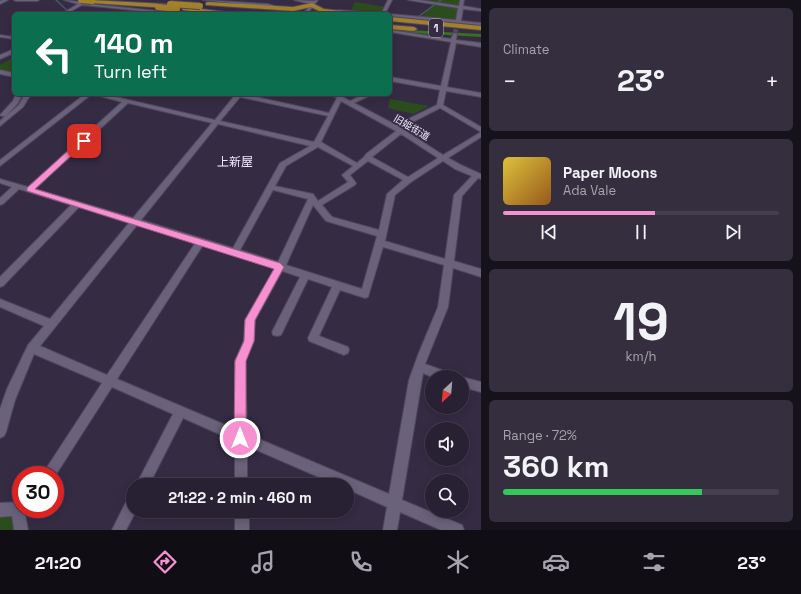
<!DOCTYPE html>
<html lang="en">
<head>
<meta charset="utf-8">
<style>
	body { margin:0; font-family:"Space Grotesk","Noto Sans JP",sans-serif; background:#342e3f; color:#f1f3f6; height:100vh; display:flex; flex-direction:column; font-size:15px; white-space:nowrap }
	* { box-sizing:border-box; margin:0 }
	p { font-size:13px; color:#a5a3ac }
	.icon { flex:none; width:22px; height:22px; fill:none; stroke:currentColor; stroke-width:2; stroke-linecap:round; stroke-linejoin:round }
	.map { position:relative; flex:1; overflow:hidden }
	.side { display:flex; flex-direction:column; gap:8px; padding:8px; background:#16121c; width:320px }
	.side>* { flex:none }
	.guide { position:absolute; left:12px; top:12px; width:380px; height:84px; border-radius:6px; box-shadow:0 2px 10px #0003,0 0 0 1px #443e4e; background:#0b6e4f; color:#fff; overflow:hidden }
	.needle { width:26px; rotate:206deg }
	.buttons { position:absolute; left:425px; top:370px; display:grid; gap:8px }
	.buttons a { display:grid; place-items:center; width:44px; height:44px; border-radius:50%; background:#282133; box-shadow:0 2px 10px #0003,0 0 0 1px #443e4e; font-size:20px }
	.speed { position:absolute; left:12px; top:466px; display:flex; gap:8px; font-size:20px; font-weight:700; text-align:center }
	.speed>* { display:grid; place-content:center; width:52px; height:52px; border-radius:50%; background:#282133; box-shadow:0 2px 10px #0003,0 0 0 1px #443e4e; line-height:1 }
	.speed .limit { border:6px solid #d22; background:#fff; color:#111 }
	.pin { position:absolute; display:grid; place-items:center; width:34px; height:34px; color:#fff; margin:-17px; border-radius:8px; box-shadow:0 2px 6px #0006 }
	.me { position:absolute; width:44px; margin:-22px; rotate:0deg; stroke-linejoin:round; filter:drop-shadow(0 0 3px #0008) }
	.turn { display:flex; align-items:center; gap:14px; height:84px; padding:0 16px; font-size:18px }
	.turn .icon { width:52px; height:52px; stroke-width:2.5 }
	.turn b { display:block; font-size:28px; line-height:34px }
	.big { font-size:30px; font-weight:600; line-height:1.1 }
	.side .tile { flex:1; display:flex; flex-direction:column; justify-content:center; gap:6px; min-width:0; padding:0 14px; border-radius:6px; background:#342e3f }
	.side .dial { align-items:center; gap:0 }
	.dial b { font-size:52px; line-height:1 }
	.song { display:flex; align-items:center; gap:12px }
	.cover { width:48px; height:48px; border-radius:6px; background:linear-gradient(135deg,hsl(50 70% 55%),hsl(30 70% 35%)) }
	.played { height:4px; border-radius:2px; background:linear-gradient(90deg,#f690d1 55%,#443e4e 55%) }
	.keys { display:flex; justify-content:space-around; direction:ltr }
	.heat { display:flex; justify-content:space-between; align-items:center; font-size:22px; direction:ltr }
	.charge { height:6px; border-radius:3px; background:linear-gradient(90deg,#34c759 72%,#443e4e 0) }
	.trip { position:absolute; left:126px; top:478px; width:228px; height:40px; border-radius:20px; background:#282133; box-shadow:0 2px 10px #0003,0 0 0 1px #443e4e; font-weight:600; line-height:40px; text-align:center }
	.menu { display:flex; height:64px; justify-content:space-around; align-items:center; background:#100d14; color:#a5a3ac }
	.menu .icon { width:28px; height:28px }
	.menu .current { color:#f690d1 }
	.menu b { font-size:18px; color:#f1f3f6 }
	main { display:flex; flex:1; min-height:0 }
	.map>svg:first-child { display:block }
	.green { fill:#2b4d1b }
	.forest { fill:#396f1e }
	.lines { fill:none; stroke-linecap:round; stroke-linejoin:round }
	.stream { stroke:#475a6b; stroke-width:1.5 }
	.minor-tunnel { stroke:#51485f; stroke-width:5; stroke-dasharray:5 2.5; stroke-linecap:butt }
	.minor-casing { stroke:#4f475c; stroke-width:2 }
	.highway-casing { stroke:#4f475c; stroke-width:2 }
	.minor { fill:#6a617b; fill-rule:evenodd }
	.highway { fill:#a3802a; fill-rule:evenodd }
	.highway-bridge-casing { stroke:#4f475c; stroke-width:8; stroke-linecap:butt }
	.highway-bridge { stroke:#a3802a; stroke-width:6 }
	.route { fill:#f690d1; stroke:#a05e88 }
	.labels { text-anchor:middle; stroke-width:3.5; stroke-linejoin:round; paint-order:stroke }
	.far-street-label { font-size:10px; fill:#eee9f9; stroke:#352c44 }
	.shield { fill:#352c44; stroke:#b6b0c3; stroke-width:1 }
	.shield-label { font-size:11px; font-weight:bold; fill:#eee9f9 }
	.far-quarter-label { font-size:12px; fill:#eee9f9; stroke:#352c44 }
</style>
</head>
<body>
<main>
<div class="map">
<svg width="481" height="530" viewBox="0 0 481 530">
	<rect width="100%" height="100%" fill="#352c44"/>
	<path class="green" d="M427,0H462L456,21L421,17L435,4L426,2Z
		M355,2L387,7L383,13L351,10Z
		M14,57V75L0,72V65Z
		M390,99L429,106L414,114L388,108Z
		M18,509L20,530H0V510Z"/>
	<path class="forest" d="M390,29L481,34V37L393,32L390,31Z"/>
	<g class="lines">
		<path class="stream" d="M56,0L71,14
			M0,1L2,0
			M418,17L441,0
			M14,110L24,94"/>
		<path class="minor-tunnel" d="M455,34L458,22"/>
		<defs>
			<path id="minor" d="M3,0H8L0,4V1Z
				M14,0H39L37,1H16Z
				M64,0L81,2L84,1L86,3L90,4L188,14H172L82,5L66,14H61L78,4Z
				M203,0L268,4L278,7L276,8Z
				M294,0L313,1L318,0L307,14H303L311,4Z
				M388,0H392L385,14H381Z
				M408,0H419L459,6L460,0H464L463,6L481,9V11L463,9L461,21L481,23V25L390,16V14H389H390L456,20L458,8Z
				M339,10L377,13L379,14L337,12Z
				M390,30L451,39L453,34L455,33L457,34L456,40L481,43V47L456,43L447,87L481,93V97L446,91L443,105L481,127V132L440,108L401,128L443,155L481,132V137L448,158L461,165L481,174V179L478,178L462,196L454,261L481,269V277L453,268L448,307L425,364L450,373L451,377H432L423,373L402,500L462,525L464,530H441L400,512L397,530H383L387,507L347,489V485H337L247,446V485H235V441L183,418L149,485H136L173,414L112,387L55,476L42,475L102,383L34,354L15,400L6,432L4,436L0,438V409L7,389L28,345L44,326L0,307V299L50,319L129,223L79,207L3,286L0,287V277L71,205L19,189L3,204L0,205V198L12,187L0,183V179L28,187L122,102L92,94H103L215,120L236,94H242L329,113L337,98L330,94H337L350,101L365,94H373L354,103L396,125L437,105L440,90L390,81V77L441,86L451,42L390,32ZM240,97L328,116L314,142L220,121ZM341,101L396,131L366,154L364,157L357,163L321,142ZM128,103L212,123L133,218L35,189ZM218,124L310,146L280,163L233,248L141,220ZM401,134L438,158L408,177L372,157ZM318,147L353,166L342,175L348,182L318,201L313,194L275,186L286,166ZM368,161L403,180L387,194L379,230L332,217L322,205L355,185L356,183L350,175ZM443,161L455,169L472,176L454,195L445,259L385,241L395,195L411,182ZM273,190L308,199L278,262L240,250ZM313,205L326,221L377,236L362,289L286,265ZM137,225L196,242L107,375L40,346ZM203,245L275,268L245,320L244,341L235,361V429L117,379ZM383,247L444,265L438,307L418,355L409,380L389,494L247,434L245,361L254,341L255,320L282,271L300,277L272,332L273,335L277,336L281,335L308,279L332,287L308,338L309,341L344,355L348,353L349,350L348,347L319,336L340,290L365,298L368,297Z
				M0,35L14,37V39L0,37Z
				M14,49V53L0,59V55Z
				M0,70L14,73V77L0,74Z
				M16,94H22L18,103L6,116L19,105L25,94H31L23,107L0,126V121L5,116H1L0,115L13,101Z
				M85,94H92L0,166V160Z
				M461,377H462L481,382V392L462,387Z
				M133,496V511H136L126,530H112L128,498Z
				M21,502V509H28L25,514L28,530H14L12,516L0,517V503Z
				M235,511H249V530H235Z"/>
			<path id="highway" d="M90,0L166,4L169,6L166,8L92,3L90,2Z
				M208,2L293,7L312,3L324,9L351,12L354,14L323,13L311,7L293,11L206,5V3Z
				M185,7L226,12L229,14H211L183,10L182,9Z
				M390,17L481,26V30L390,21Z
				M390,25L414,27L417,29L414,31L390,29Z"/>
		</defs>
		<use href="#minor" class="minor-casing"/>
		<use href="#highway" class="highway-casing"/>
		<use href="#minor" class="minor"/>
		<use href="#highway" class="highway"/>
		<defs>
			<path id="highway-bridge" d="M81,0L92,1
				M170,4L200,6
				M158,7L177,9"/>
		</defs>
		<use href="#highway-bridge" class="highway-bridge-casing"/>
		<use href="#highway-bridge" class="highway-bridge"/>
	</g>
	<path class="route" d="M81,139L87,141L35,189L280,263L284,267L255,320L254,341L246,361V438L244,443L240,445L236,443L234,438L235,361L244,341L245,320L274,269L27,191V188Z"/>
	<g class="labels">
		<g class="far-street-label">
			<text transform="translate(412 127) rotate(31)" y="4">旧姫街道</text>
		</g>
		<rect class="shield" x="429" y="19" width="14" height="18" rx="3"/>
		<g class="shield-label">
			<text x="436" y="32">1</text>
		</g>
		<g class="far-quarter-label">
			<text x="235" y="166">上新屋</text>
		</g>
	</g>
</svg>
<div class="buttons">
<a><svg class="needle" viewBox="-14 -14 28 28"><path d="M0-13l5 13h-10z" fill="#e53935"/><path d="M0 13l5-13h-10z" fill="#a5a3ac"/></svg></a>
<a><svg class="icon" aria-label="sound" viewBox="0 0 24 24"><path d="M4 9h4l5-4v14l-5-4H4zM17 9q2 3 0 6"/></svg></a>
<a><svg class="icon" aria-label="search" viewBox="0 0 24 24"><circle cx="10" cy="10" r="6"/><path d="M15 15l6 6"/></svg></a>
</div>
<div class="speed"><div class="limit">30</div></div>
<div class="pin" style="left:84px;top:141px;background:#d93025"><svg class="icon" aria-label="arrive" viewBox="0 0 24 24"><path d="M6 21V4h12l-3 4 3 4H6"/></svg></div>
<svg class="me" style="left:240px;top:438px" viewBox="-20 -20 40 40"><circle r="17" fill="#f690d1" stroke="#fff" stroke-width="3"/><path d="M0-11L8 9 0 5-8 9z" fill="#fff"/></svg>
<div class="trip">21:22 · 2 min · 460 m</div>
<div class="guide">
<div class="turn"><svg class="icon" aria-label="left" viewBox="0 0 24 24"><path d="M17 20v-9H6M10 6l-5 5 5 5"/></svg><div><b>140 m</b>Turn left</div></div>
</div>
</div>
<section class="side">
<div class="tile"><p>Climate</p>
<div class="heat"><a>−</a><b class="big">23°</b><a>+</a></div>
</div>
<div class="tile">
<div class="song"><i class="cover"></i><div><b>Paper Moons</b><p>Ada Vale</p></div></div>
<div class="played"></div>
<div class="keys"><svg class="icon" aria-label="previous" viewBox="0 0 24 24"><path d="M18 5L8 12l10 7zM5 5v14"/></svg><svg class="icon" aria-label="pause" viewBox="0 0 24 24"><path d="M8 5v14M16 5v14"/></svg><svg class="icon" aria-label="next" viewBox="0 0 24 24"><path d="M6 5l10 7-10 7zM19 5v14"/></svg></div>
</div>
<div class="tile dial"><b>19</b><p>km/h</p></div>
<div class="tile"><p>Range · 72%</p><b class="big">360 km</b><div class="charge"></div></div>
</section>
</main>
<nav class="menu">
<b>21:20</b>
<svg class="icon current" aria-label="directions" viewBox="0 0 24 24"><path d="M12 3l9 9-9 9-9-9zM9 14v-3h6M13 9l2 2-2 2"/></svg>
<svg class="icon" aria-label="music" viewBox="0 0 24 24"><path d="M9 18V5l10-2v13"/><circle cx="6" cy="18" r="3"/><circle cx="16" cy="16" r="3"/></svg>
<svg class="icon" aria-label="phone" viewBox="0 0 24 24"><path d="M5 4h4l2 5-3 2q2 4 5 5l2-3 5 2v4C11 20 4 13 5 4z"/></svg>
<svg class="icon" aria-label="climate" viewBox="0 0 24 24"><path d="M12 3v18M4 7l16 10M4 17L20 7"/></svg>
<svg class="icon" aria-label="car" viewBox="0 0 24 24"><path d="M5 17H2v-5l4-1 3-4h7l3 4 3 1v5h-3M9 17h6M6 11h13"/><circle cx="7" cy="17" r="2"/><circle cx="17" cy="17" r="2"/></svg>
<svg class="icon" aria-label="filters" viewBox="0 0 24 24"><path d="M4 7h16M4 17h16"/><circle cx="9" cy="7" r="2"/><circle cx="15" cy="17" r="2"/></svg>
<b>23°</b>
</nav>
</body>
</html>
